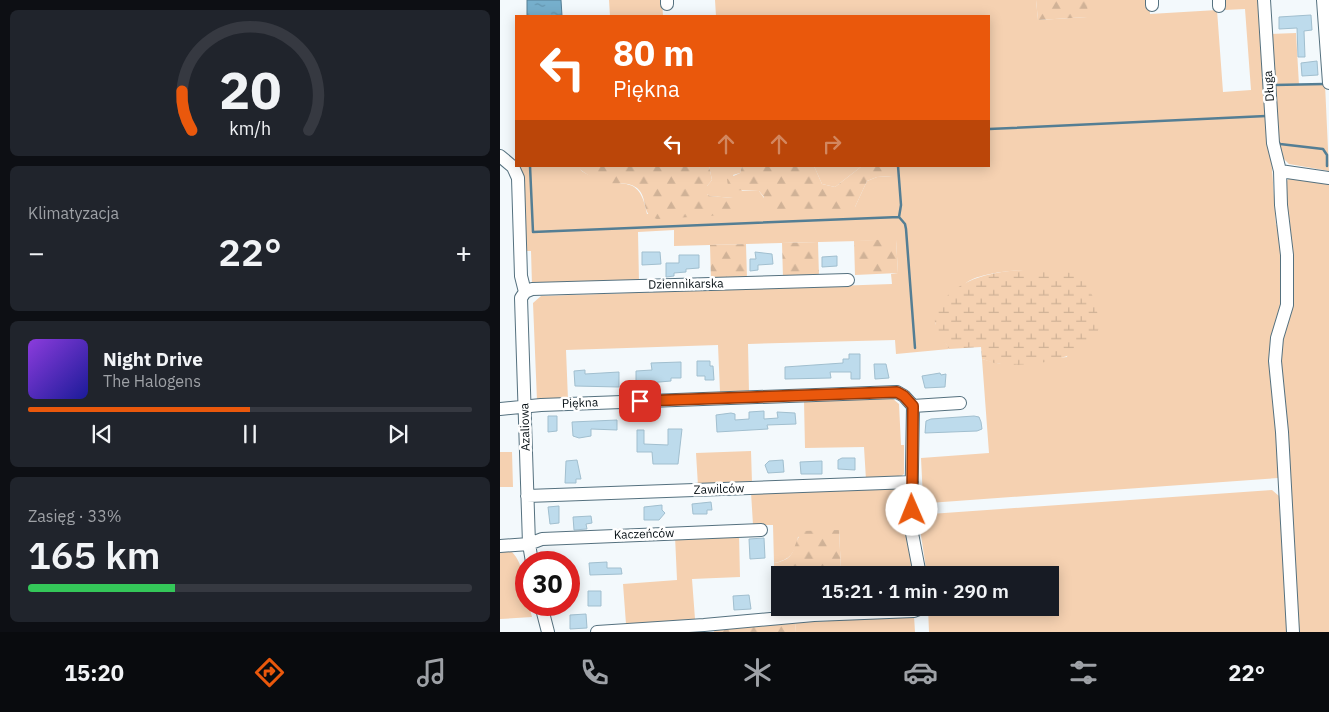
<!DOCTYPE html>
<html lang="pl">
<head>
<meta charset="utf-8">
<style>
	body { margin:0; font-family:"IBM Plex Sans",sans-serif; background:#20242c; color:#f1f3f6; height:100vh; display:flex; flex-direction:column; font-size:19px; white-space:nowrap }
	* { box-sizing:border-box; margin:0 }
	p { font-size:16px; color:#9ea1a6 }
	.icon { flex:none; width:28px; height:28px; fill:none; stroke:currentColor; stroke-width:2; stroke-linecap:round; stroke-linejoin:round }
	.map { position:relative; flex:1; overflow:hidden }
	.side { display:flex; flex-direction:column; gap:10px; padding:10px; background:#0d0f14; width:500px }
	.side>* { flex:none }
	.top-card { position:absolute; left:15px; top:15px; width:475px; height:152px; border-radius:0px; box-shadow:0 2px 12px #0003; background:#ea580c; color:#fff; overflow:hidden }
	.speed { position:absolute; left:15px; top:551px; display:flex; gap:10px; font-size:25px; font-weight:700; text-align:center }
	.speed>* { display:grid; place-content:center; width:65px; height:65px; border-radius:50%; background:#171b24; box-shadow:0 2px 12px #0003; line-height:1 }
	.speed .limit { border:8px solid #d22; background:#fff; color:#111 }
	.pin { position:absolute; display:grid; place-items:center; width:42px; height:42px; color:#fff; margin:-21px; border-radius:10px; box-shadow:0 2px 8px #0006 }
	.me { position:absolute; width:55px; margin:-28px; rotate:359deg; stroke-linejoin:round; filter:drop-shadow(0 0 4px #0008) }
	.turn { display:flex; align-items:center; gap:18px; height:105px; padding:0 15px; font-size:22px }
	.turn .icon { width:65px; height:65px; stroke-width:2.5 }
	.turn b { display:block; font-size:35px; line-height:42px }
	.lanes { display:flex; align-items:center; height:48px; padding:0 15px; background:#0003; justify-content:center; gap:25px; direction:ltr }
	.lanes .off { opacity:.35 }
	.big { font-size:38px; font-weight:600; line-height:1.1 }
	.side .card { flex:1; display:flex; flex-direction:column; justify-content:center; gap:8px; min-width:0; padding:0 18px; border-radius:8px; background:#20242c }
	.side .dial { align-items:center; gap:0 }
	.dial svg { height:130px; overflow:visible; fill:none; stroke:#363941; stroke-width:7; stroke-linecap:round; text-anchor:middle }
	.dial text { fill:#f1f3f6; stroke:none }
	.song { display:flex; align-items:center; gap:15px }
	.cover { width:60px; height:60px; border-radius:8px; background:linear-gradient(135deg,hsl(270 70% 55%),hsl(240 70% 35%)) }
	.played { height:5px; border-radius:2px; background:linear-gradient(90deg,#ea580c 50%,#363941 50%) }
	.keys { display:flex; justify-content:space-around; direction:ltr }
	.heat { display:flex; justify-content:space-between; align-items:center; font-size:28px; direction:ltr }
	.charge { height:8px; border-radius:4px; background:linear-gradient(90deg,#34c759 33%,#363941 0) }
	.trip { position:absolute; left:271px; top:566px; width:288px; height:50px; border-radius:0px; background:#171b24; box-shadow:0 2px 12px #0003; font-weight:600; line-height:50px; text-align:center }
	.dock { display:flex; height:80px; justify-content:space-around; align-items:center; background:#090b0e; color:#9ea1a6 }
	.dock .icon { width:35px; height:35px }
	.dock .active { color:#ea580c }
	.dock b { font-size:22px; color:#f1f3f6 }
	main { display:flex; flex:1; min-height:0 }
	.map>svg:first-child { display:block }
	.grass { fill:#f5d1b1 }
	.forest { fill:url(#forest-firs) }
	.wetland { fill:url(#wetland-marsh) }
	.water { fill:url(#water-ripples); stroke:#547e94 }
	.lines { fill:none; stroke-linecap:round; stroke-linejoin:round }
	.stream { stroke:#547e94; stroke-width:2.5 }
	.building { fill:#bddbec; stroke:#a1bfcf }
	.minor-casing { stroke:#55717f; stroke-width:14 }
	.minor { stroke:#fff; stroke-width:12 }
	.route-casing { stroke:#983908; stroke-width:12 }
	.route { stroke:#ea580c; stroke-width:9 }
	.labels { text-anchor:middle; stroke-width:5; stroke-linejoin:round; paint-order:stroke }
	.street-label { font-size:12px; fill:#040d12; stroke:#fff }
</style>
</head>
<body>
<main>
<section class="side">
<div class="card dial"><svg viewBox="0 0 100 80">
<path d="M14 69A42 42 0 1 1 86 69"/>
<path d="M14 69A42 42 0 0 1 8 45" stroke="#ea580c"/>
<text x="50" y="56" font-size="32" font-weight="700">20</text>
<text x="50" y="72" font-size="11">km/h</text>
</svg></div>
<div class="card"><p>Klimatyzacja</p>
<div class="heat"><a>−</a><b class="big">22°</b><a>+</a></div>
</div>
<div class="card">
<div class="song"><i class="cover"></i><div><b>Night Drive</b><p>The Halogens</p></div></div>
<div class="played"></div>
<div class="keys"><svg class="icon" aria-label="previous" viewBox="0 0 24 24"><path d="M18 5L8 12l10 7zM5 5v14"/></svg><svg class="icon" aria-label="pause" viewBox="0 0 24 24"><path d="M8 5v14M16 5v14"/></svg><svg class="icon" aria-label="next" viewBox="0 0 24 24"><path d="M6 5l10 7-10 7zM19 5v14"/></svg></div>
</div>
<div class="card"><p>Zasięg · 33%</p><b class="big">165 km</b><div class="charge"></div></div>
</section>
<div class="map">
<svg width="829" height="632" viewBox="0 0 829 632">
	<defs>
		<pattern id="forest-firs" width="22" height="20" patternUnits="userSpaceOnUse" patternTransform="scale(1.25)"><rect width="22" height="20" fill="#f5d1b1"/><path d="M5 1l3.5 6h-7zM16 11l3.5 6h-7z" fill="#d0b297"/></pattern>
		<pattern id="wetland-marsh" width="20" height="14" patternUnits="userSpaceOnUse" patternTransform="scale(1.25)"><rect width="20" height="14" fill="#f5d1b1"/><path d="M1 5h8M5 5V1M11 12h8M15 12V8" fill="none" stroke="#d0b297"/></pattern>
		<pattern id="water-ripples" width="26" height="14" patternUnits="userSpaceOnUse" patternTransform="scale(1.25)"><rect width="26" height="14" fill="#76afcc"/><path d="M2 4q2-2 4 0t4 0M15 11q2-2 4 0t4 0" fill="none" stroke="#6495ae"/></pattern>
	</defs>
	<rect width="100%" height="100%" fill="#f3f9fc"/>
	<path class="grass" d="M109,0H162L163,16H110Z
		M215,0H536L538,20L587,17V0H649L650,14L717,10L723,92L751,90L745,9L725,10L724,0H760L776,225L790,224L784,185L789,178L829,182V632H799L787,432H776L778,478L429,503L423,499L421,458L489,453L482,359L500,364L567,357L584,283C568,264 485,268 466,283C454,293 444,311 435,323L449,349L396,354L395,340L248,344L249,392H220L218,345L66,350L68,400L37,401L33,303L41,296L392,284L391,274L398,273L396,240L174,246V230L138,232L139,282L32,285L31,251H25L21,166H78C80,171 85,173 89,175C119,192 139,169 147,214L233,198L210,196L207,194V186L212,180L209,166H242L240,173L233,175L242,191H259L264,198L355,207L367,181L377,177L393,176V166H489V16H216Z
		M796,33L799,85L825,84L829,171L789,164L778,153L768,34Z
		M314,166H362L335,187L322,184Z
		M392,398L399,404L401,445H404V474L399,478L366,480L364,447L305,448L304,401Z
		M251,451L252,483L198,486L196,453Z
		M0,452H12L13,487H0Z
		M400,486L404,490L403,519L412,567L341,570L339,530L298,537C295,553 290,560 274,563L273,525H253L251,492Z
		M772,490L779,496L787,632H429L428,608H550V575H427L419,522L422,518L430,514Z
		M239,533L240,577L192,579L195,619L126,624L123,584L177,580L175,536Z
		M0,552H12C24,564 26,589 26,605H29L32,617L0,619Z
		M414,616L415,632H296L295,623Z"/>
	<path class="forest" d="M536,0H587L588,17L538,20Z
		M78,166H209L212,180L207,186V194L210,196L233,198L237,208L233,213L224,215L157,219C140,215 149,198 137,188C128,181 117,184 106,183C96,181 86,174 78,168Z
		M242,166H314L322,184L335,187L362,166H393V176L377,177L367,181L355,207L349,211L264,213L262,202L264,197L259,191L235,190L228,186L227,179L240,173Z
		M396,239L398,273L355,275L354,241Z
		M318,242L319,277L283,278L282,243Z
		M246,244L247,279L211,280L210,245Z
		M339,530L341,570L274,575V563C299,559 290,546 303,531Z
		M412,567V575H371V569Z
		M295,623L296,632H214L215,629Z"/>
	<path class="wetland" d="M530,270C545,270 567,269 580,277C588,283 594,298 596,307C597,313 600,321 599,327C593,359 528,368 501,364C495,364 489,361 482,359L481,347L449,349C445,342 436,331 435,322C433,315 437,310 440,305C458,277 500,270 530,270Z"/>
	<path class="water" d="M27,0H61L62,16H27Z"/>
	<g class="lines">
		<path class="stream" d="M774,85L824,84
			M489,129L766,116
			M778,142L780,144L823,149L827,155V166
			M30,166L33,232L399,217
			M398,166L401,205L399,217
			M399,217L405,224L406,229L415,348"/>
	</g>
	<path class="building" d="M811,15L812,30L804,31L805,57H798L797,28L779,29V17Z
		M817,61L818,75L802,76L801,63Z
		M142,252H160L161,264L142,265Z
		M255,252L272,254L273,264L258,265V270L250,271V259H256Z
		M179,255H199V268L186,269V272L174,273V276L166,277V263H179Z
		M337,256V266L322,267V257Z
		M349,354H360V379H351V372H330L331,378L285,379V367L343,363V359H349Z
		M197,361H210V366H213L214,380H205V376H197Z
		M181,362V378H171V381L136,384V371L152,370L151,363Z
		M374,364H386L389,378L375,379Z
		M85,370V374L119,372V387L75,386L74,371Z
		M440,373L441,375L446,374L445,387L425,388L422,376Z
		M264,411V419L278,418L277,412L295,413L296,424L267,425L268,429L217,432L216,415L231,413L235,414V420L249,419V412Z
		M48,416H57V431L48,432Z
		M474,416L479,417L481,422L482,429L477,431L425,433L426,421L431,419Z
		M117,420V430L91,429V436L79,438L73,436L72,422Z
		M168,429H182L178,464H153L152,452H137V430H144V444L168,445Z
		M342,458H355V470L338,469V460Z
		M77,460L81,479H76V483H65L66,461Z
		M283,460L284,472L268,473L265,465L269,461Z
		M322,461V474H301L300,462Z
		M211,502L212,510H207V514H193L192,504Z
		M162,505V510L165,513L159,520H144V507Z
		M59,506V523L50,524L48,507Z
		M91,516L92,523L86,524L87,529L74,530L73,517Z
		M264,538L265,558L250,559L249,539Z
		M107,562V568H121L122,574L90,575L89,563Z
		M88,591H101V606H88Z
		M249,595L251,609L234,610L233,596Z
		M86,614L87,628L70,629V615Z"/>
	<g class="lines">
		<defs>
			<path id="minor" d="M167,0V4
				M652,0V5
				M719,0V6
				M764,0L773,143L780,171L781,205L787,255V305L777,338L775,361L782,432L793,632
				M823,0L829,83
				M0,156L13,167L18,178L21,276L25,292
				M780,171L829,178
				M25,292L32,289L348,280
				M25,292L21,298L29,544L32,562
				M413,406L411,528L420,575
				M413,406L460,403
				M0,409L41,405L397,392L404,396L413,406
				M27,496L412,482
				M0,546L29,544L42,539L261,530
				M41,605L48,632
				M97,632L204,625L314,615L414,611L422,608"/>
		</defs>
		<use href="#minor" class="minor-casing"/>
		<use href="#minor" class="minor"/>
	</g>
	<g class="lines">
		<defs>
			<path id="route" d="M140,401L397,392L404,396L413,406L412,510"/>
		</defs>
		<use href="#route" class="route-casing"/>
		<use href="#route" class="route"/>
	</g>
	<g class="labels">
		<g class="street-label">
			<text transform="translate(769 86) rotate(-94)" y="4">Długa</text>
			<text transform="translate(186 284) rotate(-1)" y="4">Dziennikarska</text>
			<text transform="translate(80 403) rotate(-2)" y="4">Piękna</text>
			<text transform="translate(25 427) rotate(-92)" y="4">Azaliowa</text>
			<text transform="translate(219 489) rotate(-2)" y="4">Zawilców</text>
			<text transform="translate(144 534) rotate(-2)" y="4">Kaczeńców</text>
		</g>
	</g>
</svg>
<div class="speed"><div class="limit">30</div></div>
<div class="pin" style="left:140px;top:401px;background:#d93025"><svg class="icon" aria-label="arrive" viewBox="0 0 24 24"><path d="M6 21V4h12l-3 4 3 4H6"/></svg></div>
<svg class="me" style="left:412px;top:510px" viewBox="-20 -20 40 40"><circle r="19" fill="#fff"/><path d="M0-13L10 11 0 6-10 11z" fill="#ea580c"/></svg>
<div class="trip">15:21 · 1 min · 290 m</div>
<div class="top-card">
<div class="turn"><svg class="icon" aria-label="left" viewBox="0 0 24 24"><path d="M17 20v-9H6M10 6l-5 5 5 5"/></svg><div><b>80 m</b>Piękna</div></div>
<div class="lanes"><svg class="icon" aria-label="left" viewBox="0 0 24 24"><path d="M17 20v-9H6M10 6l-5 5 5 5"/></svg><svg class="icon off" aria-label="ahead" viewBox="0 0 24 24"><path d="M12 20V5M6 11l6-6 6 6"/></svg><svg class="icon off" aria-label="ahead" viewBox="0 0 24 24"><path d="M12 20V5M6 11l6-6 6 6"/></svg><svg class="icon off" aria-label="right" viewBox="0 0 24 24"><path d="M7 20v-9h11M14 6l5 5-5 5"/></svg></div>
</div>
</div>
</main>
<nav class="dock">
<b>15:20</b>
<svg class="icon active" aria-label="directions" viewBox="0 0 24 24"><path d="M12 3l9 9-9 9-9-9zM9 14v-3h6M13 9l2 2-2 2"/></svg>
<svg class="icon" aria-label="music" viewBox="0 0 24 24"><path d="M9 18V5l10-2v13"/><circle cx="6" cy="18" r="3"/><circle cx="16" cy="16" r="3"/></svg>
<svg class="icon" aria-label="phone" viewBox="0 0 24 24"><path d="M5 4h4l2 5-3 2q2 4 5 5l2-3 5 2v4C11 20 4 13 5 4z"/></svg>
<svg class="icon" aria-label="climate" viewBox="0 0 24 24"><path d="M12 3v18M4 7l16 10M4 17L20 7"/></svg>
<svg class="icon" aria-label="car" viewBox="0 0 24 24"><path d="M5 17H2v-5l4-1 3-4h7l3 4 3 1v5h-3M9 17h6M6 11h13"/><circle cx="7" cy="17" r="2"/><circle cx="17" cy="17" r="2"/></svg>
<svg class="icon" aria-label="filters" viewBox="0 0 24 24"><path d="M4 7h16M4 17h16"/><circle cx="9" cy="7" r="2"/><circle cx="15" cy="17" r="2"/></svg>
<b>22°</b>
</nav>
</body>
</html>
